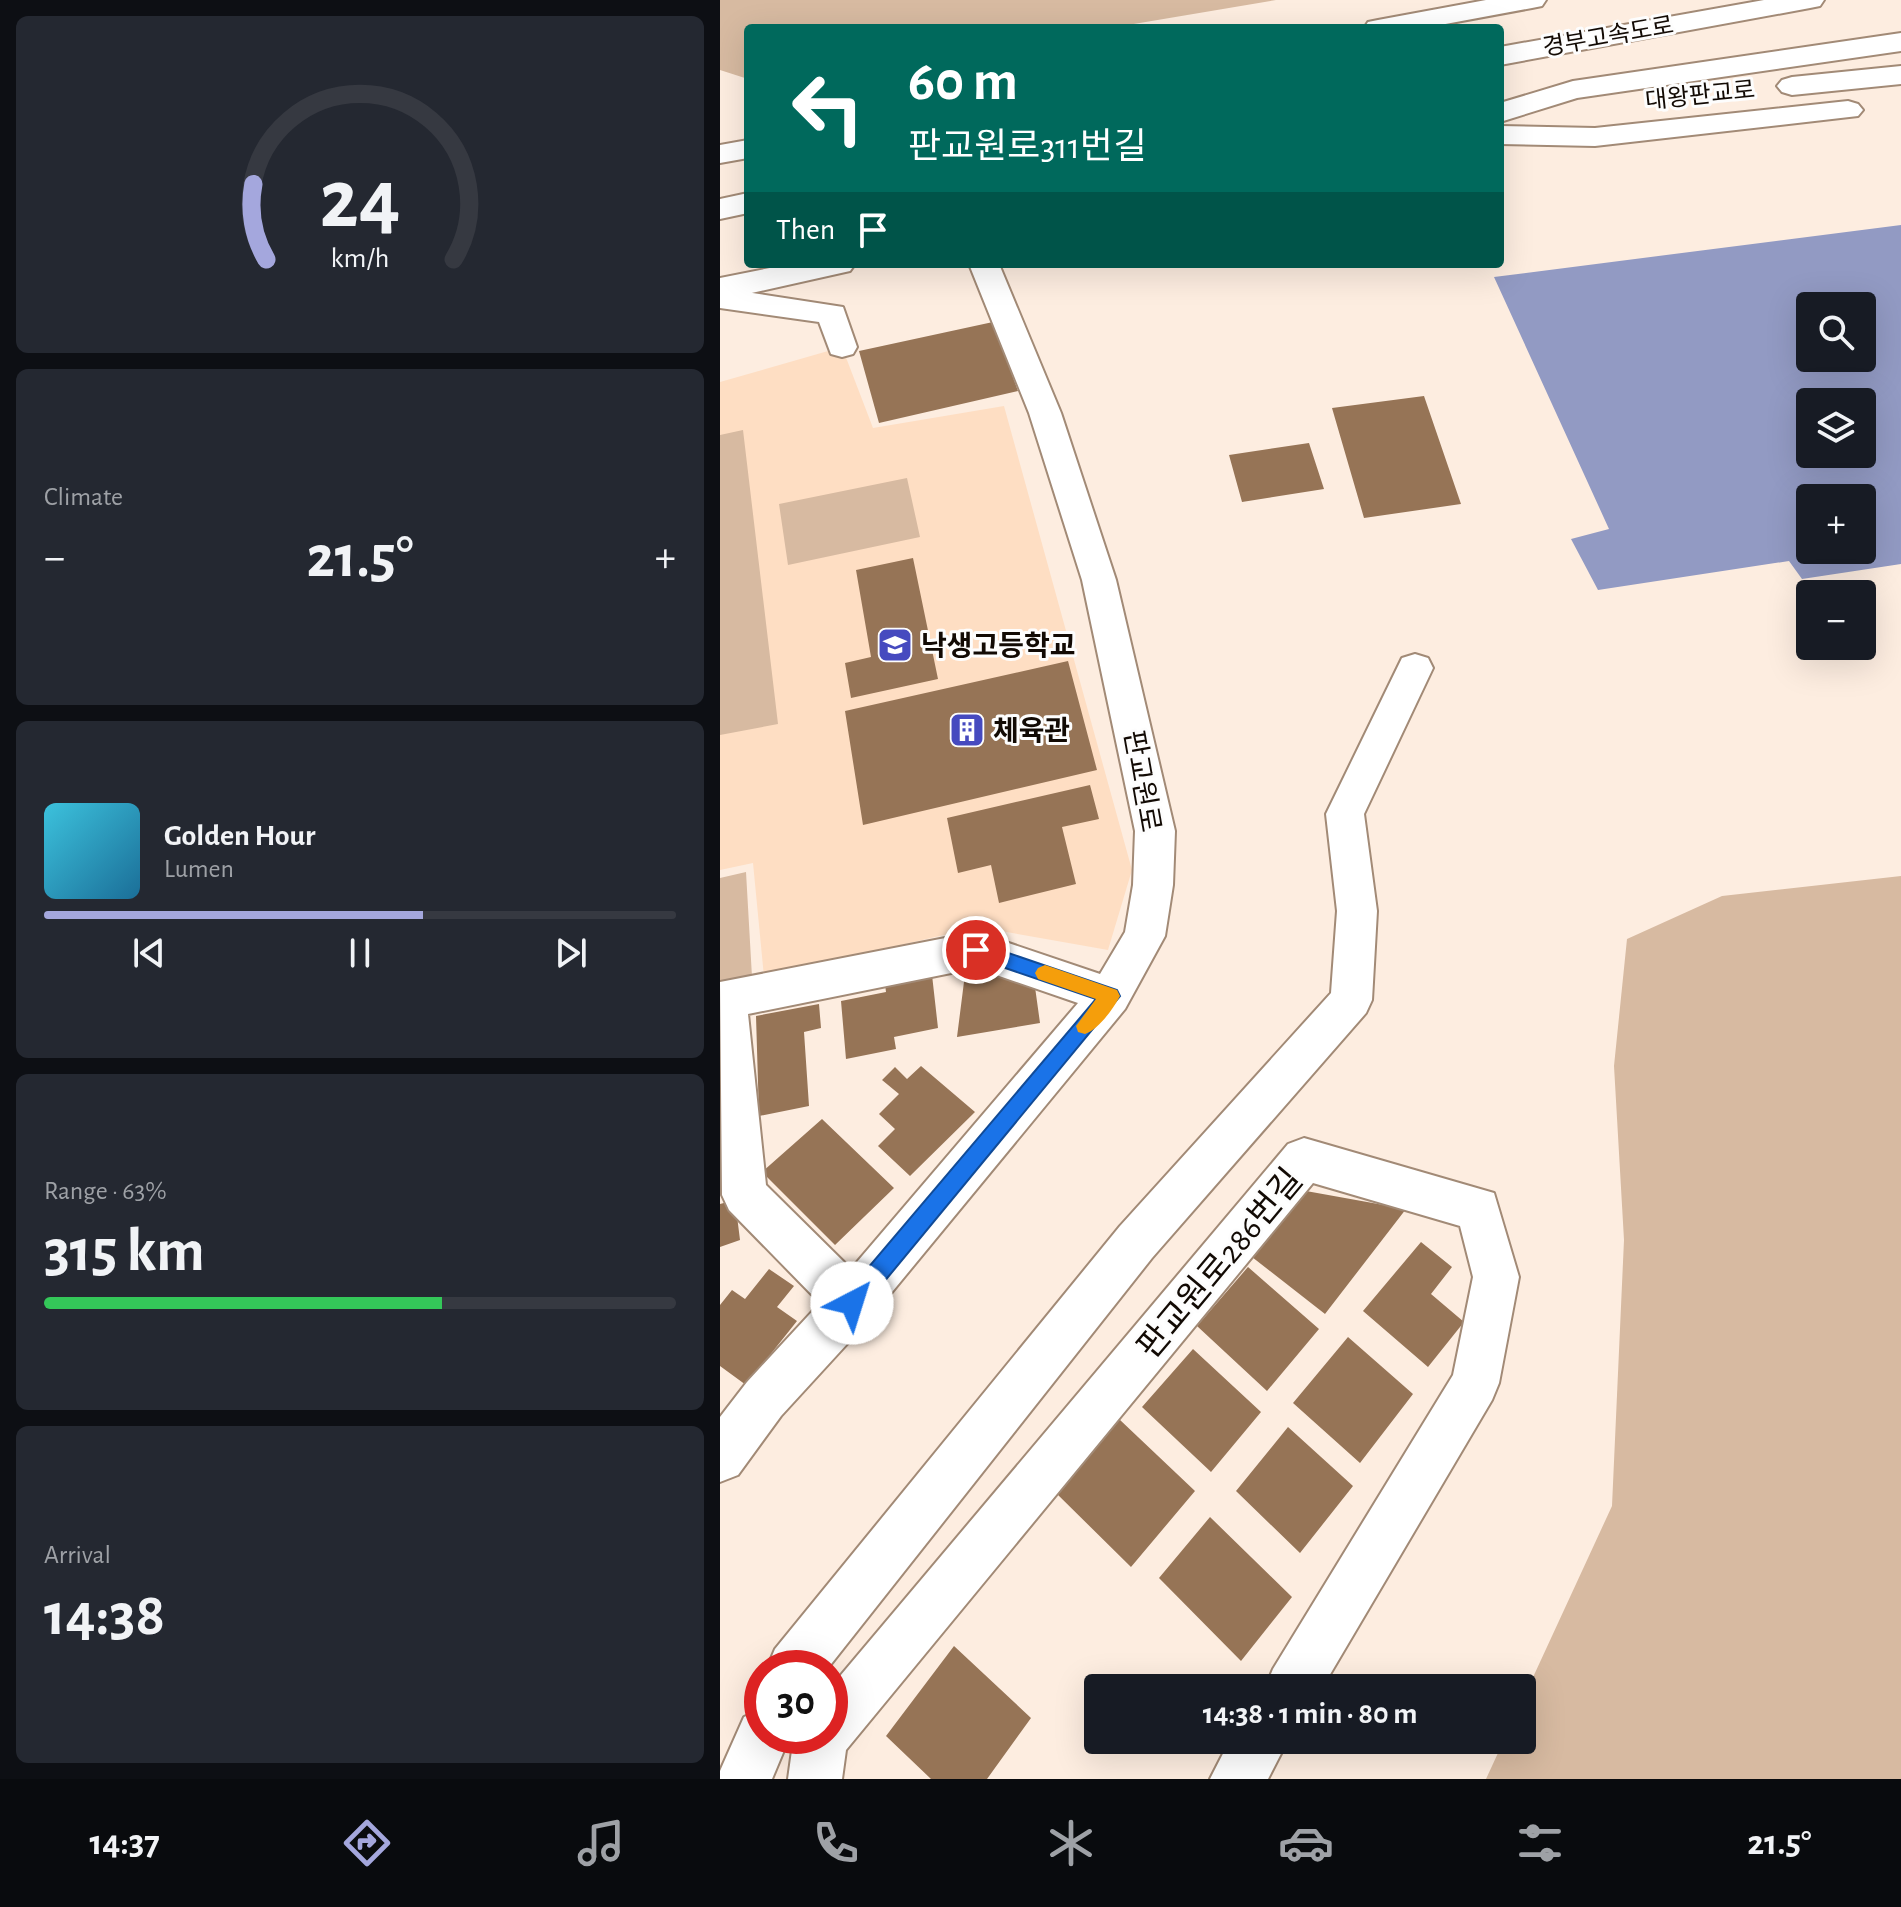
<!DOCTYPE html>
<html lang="en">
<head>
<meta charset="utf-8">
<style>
	body { margin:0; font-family:"Alegreya Sans","Noto Sans KR",sans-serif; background:#242831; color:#f1f3f6; height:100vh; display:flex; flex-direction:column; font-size:30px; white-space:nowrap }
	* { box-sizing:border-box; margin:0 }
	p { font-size:26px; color:#9ea1a6 }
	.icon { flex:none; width:44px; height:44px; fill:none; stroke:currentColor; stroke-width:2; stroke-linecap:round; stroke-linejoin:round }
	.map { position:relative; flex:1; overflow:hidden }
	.side { display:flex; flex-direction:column; gap:16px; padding:16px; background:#0d0f14; width:720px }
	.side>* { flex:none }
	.top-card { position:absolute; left:24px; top:24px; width:760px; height:244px; border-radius:8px; box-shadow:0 8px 32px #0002; background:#00695c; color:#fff; overflow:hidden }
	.buttons { position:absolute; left:1076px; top:292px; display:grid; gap:16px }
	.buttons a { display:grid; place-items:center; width:80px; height:80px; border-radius:8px; background:#171b24; box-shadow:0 8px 32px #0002; font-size:40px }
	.speed { position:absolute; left:24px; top:1650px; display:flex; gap:16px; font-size:40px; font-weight:700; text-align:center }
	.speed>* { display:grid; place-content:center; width:104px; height:104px; border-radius:50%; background:#171b24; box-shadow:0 8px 32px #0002; line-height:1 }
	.speed .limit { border:12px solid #d22; background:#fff; color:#111 }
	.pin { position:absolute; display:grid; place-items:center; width:68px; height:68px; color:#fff; margin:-34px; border:4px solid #fff; border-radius:50%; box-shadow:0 2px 8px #0007 }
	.me { position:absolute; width:88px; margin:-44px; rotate:40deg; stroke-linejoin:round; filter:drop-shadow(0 0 6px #0008) }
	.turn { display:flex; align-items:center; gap:28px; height:168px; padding:0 32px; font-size:36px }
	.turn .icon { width:104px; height:104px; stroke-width:2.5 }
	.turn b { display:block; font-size:56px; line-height:68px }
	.then { display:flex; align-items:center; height:76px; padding:0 32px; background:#0003; gap:16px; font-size:30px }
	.big { font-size:60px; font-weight:700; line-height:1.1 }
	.side .tile { flex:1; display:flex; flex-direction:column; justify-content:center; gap:12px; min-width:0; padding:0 28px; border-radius:12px; background:#242831 }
	.side .dial { align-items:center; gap:0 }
	.dial svg { height:208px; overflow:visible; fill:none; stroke:#363941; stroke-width:7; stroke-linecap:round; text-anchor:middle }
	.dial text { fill:#f1f3f6; stroke:none }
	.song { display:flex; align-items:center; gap:24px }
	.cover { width:96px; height:96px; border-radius:12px; background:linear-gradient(135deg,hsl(190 70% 55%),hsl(200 70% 35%)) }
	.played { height:8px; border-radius:4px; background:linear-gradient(90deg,#a4a7dd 60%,#363941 60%) }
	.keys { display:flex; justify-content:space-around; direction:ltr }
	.heat { display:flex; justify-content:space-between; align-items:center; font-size:44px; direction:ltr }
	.charge { height:12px; border-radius:6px; background:linear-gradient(90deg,#34c759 63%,#363941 0) }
	.trip { position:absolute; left:364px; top:1674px; width:452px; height:80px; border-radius:8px; background:#171b24; box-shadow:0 8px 32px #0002; font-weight:700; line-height:80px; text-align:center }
	.tabs { display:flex; height:128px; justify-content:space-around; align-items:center; background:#090b0e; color:#9ea1a6 }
	.tabs .icon { width:56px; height:56px }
	.tabs .current { color:#a4a7dd }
	.tabs b { font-size:36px; color:#f1f3f6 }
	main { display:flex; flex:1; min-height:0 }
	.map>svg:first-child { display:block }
	.built { fill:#fedec3 }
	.green { fill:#d7baa1 }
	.water { fill:#929ac3; fill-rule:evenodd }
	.building { fill:#967456 }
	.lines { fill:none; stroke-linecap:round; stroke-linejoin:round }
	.minor-casing { stroke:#a28a76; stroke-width:4 }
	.major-casing { stroke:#a28a76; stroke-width:4 }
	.highway-casing { stroke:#a28a76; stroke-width:4 }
	.minor { fill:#fff; fill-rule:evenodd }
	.major { fill:#fff; fill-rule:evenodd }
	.highway { fill:#fff; fill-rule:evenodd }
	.route { fill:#1a73e8; stroke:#114b97; stroke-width:2 }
	.slow { fill:#f59e0b }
	.labels { text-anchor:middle; stroke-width:6; stroke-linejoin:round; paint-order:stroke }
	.far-street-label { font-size:24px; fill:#120a04; stroke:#fdfdfd }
	.poi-label { font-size:28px; font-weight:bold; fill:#120a04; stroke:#fdfdfd; text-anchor:start }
	.street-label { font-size:28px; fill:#120a04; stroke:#fdfdfd }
	.near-street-label { font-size:34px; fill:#120a04; stroke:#fdfdfd }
</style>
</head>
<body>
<main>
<section class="side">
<div class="tile dial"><svg viewBox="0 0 100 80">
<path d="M14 69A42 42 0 1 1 86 69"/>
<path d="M14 69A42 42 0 0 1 9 40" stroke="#a4a7dd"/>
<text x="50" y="56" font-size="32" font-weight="700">24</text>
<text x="50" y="72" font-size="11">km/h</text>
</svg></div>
<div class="tile"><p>Climate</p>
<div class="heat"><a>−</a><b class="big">21.5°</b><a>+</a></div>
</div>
<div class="tile">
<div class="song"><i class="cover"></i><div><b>Golden Hour</b><p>Lumen</p></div></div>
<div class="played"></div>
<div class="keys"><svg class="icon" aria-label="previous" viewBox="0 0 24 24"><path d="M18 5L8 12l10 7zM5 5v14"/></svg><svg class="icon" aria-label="pause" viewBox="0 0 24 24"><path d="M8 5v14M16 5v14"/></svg><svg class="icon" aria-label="next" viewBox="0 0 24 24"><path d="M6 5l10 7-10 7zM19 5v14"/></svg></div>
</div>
<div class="tile"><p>Range · 63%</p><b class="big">315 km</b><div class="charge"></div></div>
<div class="tile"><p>Arrival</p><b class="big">14:38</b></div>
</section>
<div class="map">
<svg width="1181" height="1779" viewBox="0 0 1181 1779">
	<rect width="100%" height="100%" fill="#fdede0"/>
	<path class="built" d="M122,347L153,428L284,406L412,870L388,950L258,927L44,977L33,863L0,870V382Z"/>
	<path class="green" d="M0,0H556L390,28H28V79L0,70Z
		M23,430L58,724L0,735V435Z
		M187,478L200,537L68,565L59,504Z
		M26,872L32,977L0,985V878Z
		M1181,876V1779H766L784,1740H802V1701L892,1506L904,1240L894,1066L907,939L1002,896Z"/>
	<path class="water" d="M1181,225V564L1082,579L1069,561L878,590L851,539L889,529L774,277ZM1090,306H1142V358H1090ZM1090,402H1142V454H1090ZM1090,498H1142V550H1090Z"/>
	<path class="building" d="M273,322L298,391L159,423L139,351Z
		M704,396L741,504L644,518L612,408Z
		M589,443L604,489L522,502L509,455Z
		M193,558L218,679L131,698L125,663L151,657L136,570Z
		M348,661L377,770L143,825L125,711Z
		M370,785L379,819L342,827L356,884L279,903L271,865L238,873L227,818Z
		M211,966L218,1028L174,1037L176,1049L126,1059L121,1001L166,992L164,976Z
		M270,971L315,987L320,1023L237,1037L245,974Z
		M99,1004L101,1028L84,1032L89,1106L39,1116L36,1016Z
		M201,1066L255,1112L190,1176L158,1146L175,1129L159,1114L179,1094L162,1080L175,1067L187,1079Z
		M102,1119L174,1188L115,1245L42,1172Z
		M586,1191L686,1209L605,1314L532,1257Z
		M15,1200L20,1240L0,1247V1204Z
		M701,1242L732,1267L711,1294L744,1322L708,1367L643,1311Z
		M528,1267L599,1329L547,1391L477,1326Z
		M49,1269L74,1286L57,1307L77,1321L26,1385L0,1366V1305L12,1290L25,1299Z
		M628,1337L693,1394L640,1463L573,1403Z
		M473,1349L541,1412L491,1472L422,1407Z
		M399,1419L475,1491L411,1567L335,1492Z
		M568,1427L633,1486L580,1553L516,1491Z
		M490,1517L572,1597L521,1661L439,1578Z
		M234,1646L311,1718L267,1779H211L166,1736Z"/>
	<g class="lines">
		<defs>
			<path id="minor" d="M249,264H279L341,413L396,580L455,831L453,885L445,936L405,1009L149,1320L61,1416L18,1475L0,1482V1417L27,1382L100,1303L9,1210L2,1195L0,982L256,932L380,974L405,932L413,885L415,831L362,580L309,413ZM256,968L358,1003L131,1269L46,1185L28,1014Z
				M0,288L123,307L137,347L133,354L122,357L111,354L99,322L0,308Z
				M695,654L708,658L713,668L644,814L657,911L652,1000L646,1013L432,1258L108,1668H47L55,1649L400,1226L611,993L617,911L606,814L682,658Z
				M584,1138L774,1193L799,1277L779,1383L772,1400L602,1688H545L553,1669L733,1375L753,1277L740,1226L593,1183L126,1750L122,1779H68L74,1736H110V1688L568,1144Z
				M42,1709V1736H70L52,1779H0V1771L24,1717Z
				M510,1740H568L548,1779H490Z"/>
			<path id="major" d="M1181,33V51L857,98L780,122V103L853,81Z
				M1181,66V84L1072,95L1062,92L1057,86L1062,80L1072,77Z
				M1128,101L1138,104L1143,110L1138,116L875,146L780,144V126L875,128Z
				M70,264H135L130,271L0,300V278Z"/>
			<path id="highway" d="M766,0H826L822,6L812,8L704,28H644L648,22L658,20Z
				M1044,0H1104L1100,6L1090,8L780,65V47Z
				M28,140V158L0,163V145Z
				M28,193V213L0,219V199Z"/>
		</defs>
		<use href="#minor" class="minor-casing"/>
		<use href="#major" class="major-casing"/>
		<use href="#highway" class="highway-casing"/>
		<use href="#minor" class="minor"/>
		<use href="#major" class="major"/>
		<use href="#highway" class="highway"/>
	</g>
	<path class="route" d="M256,942L397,990L400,996L140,1311L132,1314L125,1311L122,1303L125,1295L376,999L250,956L247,950L250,944Z"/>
	<path class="slow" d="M325,965L397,990L400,996C393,1009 379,1029 365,1034L358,1032L356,1026L376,999L318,979L315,973L318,968Z"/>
	<defs>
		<symbol id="school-square" viewBox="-11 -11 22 22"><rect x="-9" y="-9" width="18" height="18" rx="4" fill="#464abf" stroke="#fdfdfd"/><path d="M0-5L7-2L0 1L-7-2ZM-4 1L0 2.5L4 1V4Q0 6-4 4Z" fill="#fff"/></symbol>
		<symbol id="building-square" viewBox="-11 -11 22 22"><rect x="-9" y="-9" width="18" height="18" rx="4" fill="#464abf" stroke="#fdfdfd"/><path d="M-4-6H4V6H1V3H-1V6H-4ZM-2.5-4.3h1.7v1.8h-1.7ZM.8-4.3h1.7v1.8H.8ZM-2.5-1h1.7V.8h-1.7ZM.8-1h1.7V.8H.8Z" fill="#fff"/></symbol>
	</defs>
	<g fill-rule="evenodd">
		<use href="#school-square" x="155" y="625" width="40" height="40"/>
		<use href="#building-square" x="227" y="710" width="40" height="40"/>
	</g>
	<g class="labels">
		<g class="far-street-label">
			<text transform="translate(888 36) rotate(-10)" y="8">경부고속도로</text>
			<text transform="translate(980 95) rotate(-6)" y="8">대왕판교로</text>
		</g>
		<g class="poi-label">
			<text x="201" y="655">낙생고등학교</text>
			<text x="273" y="740">체육관</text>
		</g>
		<g class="street-label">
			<text transform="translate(423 781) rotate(80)" y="10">판교원로</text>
		</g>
		<g class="near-street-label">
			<text transform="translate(499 1263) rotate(-50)" y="12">판교원로286번길</text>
		</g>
	</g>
</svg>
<div class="buttons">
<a><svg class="icon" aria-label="search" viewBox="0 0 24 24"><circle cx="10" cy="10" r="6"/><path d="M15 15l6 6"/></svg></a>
<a><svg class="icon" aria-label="layers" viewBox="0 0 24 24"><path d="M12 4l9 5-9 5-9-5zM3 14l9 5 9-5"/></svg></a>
<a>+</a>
<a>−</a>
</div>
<div class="speed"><div class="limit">30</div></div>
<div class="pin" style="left:256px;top:950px;background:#d93025"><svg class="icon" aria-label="arrive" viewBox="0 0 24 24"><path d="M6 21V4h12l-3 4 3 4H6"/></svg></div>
<svg class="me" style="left:132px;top:1303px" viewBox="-20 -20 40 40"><circle r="19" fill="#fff"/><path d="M0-13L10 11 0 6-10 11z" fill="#1a73e8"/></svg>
<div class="trip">14:38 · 1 min · 80 m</div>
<div class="top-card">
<div class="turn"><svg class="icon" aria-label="left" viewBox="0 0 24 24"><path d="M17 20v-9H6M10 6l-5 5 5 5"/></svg><div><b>60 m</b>판교원로311번길</div></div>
<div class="then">Then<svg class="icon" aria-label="arrive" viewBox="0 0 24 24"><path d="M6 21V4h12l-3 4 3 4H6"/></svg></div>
</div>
</div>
</main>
<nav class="tabs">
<b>14:37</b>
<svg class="icon current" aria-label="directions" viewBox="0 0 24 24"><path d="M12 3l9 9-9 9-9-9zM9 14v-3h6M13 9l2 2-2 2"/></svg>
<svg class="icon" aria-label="music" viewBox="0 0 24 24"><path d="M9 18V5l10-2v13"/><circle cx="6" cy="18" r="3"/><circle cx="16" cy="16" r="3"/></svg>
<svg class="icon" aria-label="phone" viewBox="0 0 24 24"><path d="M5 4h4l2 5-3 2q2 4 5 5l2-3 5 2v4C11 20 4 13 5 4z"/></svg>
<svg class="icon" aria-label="climate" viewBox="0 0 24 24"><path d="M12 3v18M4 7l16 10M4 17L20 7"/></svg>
<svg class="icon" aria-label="car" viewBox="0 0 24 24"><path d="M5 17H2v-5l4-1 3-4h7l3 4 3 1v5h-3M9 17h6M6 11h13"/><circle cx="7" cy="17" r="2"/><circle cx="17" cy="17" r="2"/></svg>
<svg class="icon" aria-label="filters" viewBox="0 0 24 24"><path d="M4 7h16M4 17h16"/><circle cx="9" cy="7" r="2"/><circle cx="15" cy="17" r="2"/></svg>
<b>21.5°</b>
</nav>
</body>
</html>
